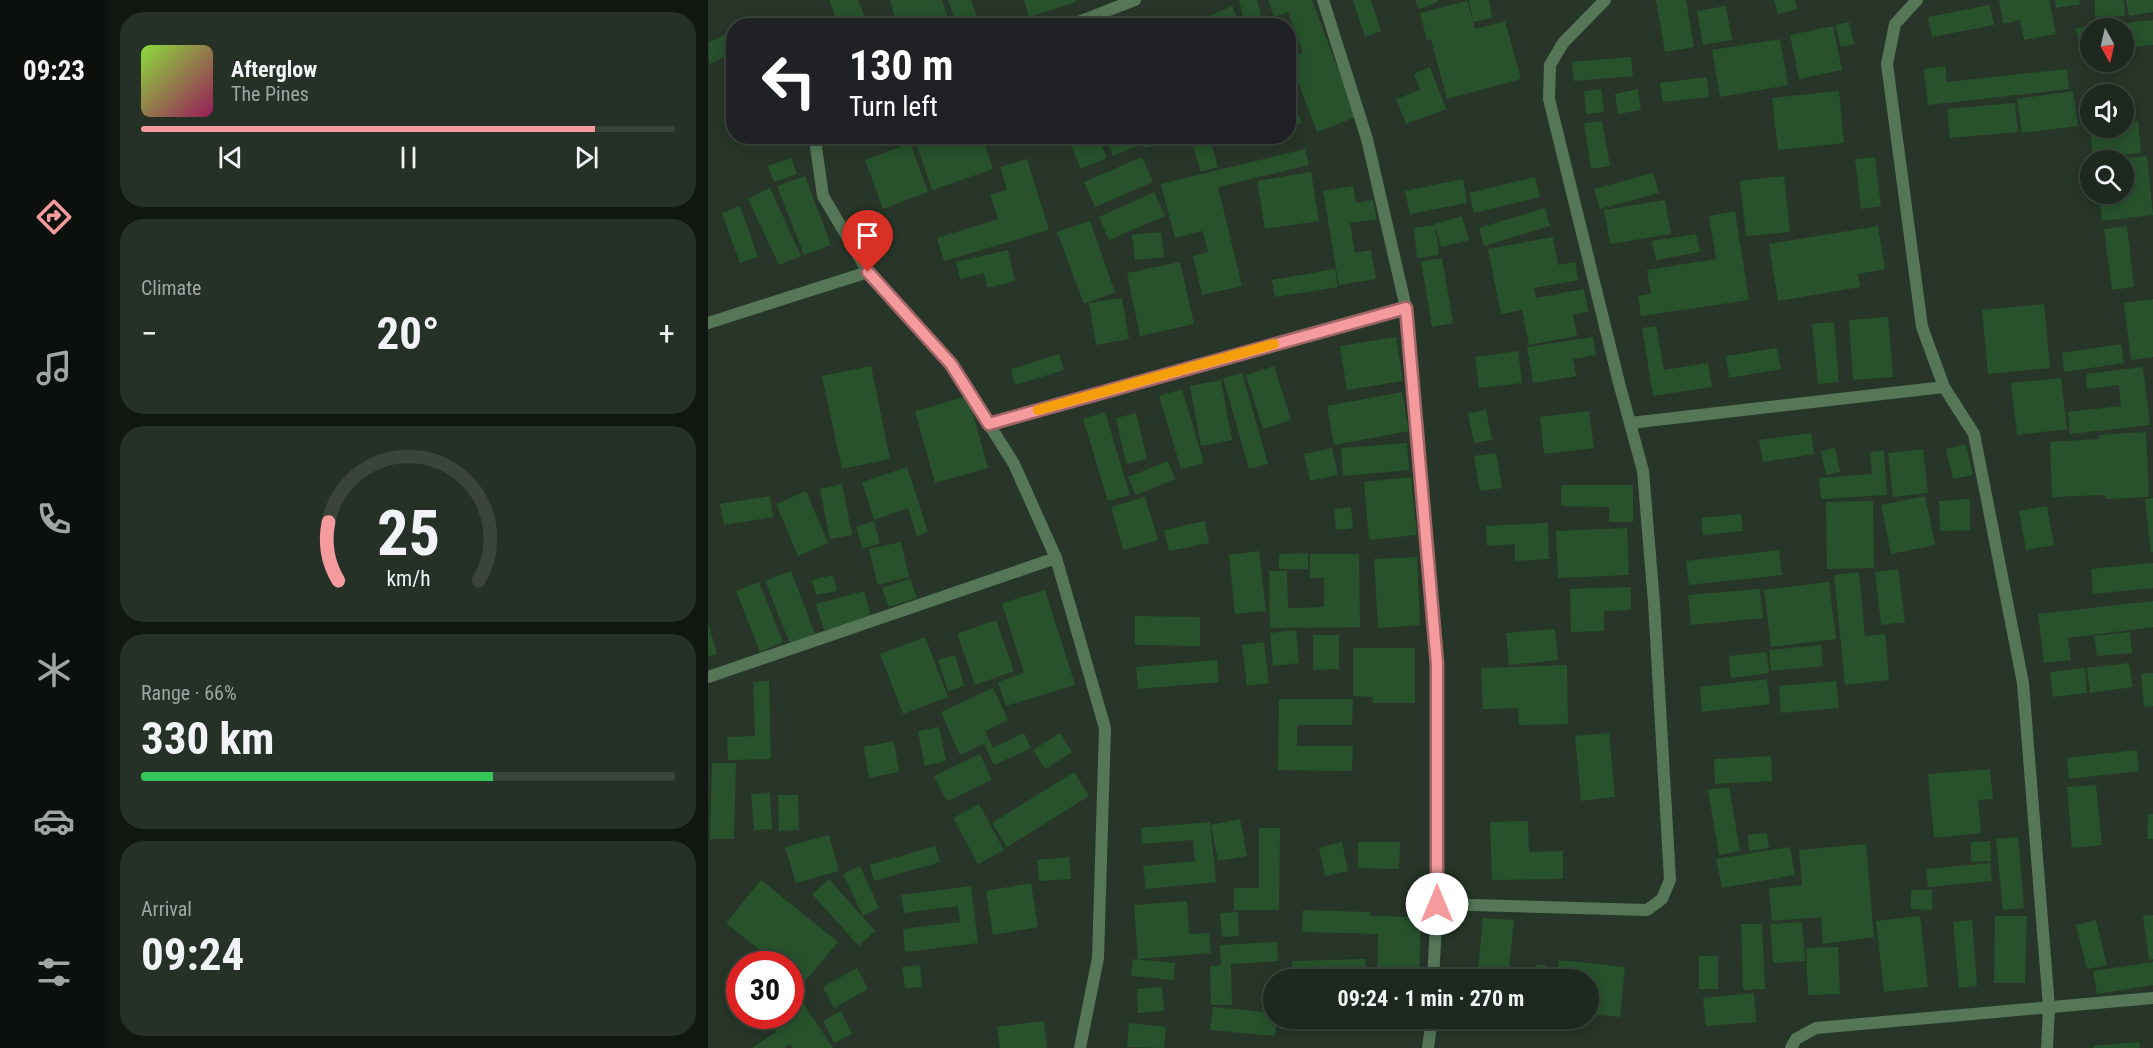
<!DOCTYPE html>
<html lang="en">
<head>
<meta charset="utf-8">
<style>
	body { margin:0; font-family:"Roboto Condensed",sans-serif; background:#253027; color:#f1f3f6; height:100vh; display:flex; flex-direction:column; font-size:22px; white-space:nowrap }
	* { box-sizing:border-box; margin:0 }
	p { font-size:20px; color:#a0a6a4 }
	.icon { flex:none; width:33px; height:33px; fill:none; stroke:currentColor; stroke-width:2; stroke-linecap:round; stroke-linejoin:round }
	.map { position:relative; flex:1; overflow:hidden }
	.sheet { display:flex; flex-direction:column; gap:12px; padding:12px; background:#101610; width:600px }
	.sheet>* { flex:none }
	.hud { position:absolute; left:18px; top:18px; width:570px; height:126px; border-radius:24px; box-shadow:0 3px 15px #0003,0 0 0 2px #3b443c; background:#202124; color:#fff; overflow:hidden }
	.needle { width:39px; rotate:172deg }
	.tools { position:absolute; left:1372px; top:18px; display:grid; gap:12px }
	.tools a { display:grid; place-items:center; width:54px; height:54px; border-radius:50%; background:#1d281e; box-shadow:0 3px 15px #0003,0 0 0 2px #3b443c; font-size:30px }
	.speed { position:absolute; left:18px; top:951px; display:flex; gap:12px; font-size:30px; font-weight:700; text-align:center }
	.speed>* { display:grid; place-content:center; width:78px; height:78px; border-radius:50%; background:#1d281e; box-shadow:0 3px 15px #0003,0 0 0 2px #3b443c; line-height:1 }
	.speed .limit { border:9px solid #d22; background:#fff; color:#111 }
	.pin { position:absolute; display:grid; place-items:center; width:51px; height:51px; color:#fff; margin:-62px -26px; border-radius:50% 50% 50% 0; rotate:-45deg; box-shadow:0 0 6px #0007 }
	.pin .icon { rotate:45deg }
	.me { position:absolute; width:66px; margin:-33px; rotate:0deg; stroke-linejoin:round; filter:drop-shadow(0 0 4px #0008) }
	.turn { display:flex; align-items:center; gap:21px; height:126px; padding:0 24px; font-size:27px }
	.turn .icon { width:78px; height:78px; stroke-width:2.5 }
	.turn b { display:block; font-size:42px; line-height:51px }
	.big { font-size:45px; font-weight:700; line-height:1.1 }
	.sheet .card { flex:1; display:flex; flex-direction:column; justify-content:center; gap:9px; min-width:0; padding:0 21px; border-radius:24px; background:#253027 }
	.sheet .dial { align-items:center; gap:0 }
	.dial svg { height:156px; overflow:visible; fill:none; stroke:#3b443c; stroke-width:7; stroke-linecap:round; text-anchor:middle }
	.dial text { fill:#f1f3f6; stroke:none }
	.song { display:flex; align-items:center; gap:18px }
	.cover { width:72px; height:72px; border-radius:9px; background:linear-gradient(135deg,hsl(90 70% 55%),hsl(330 70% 35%)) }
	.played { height:6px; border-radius:3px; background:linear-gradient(90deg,#f59b9e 85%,#3b443c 85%) }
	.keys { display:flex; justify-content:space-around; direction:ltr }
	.heat { display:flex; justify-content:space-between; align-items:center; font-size:33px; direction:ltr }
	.charge { height:9px; border-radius:4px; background:linear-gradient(90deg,#34c759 66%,#3b443c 0) }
	.trip { position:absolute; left:555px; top:969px; width:336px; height:60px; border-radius:30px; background:#1d281e; box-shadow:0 3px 15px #0003,0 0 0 2px #3b443c; font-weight:700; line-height:60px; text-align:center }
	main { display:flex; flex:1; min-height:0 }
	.tab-bar { display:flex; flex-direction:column; width:108px; justify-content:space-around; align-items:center; background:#0c100c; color:#a0a6a4 }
	.tab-bar .icon { width:42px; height:42px }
	.tab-bar .active { color:#f59b9e }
	.tab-bar b { font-size:27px; color:#f1f3f6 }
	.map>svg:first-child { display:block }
	.building { fill:#27522c }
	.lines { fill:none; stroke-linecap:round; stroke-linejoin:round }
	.street { stroke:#557758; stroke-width:12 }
	.route-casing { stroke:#9f6567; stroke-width:15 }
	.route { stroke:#f59b9e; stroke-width:10 }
	.slow { stroke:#f59e0b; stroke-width:10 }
</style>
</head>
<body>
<main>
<nav class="tab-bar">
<b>09:23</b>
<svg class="icon active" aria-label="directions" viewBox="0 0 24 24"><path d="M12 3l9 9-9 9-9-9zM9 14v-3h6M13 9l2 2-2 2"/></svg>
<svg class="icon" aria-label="music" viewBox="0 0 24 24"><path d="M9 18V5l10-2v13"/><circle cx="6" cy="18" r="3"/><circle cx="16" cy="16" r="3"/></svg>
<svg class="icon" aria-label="phone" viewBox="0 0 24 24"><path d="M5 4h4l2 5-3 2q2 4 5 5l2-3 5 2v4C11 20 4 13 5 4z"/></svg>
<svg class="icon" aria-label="climate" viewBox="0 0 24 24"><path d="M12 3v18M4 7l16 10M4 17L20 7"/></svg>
<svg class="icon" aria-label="car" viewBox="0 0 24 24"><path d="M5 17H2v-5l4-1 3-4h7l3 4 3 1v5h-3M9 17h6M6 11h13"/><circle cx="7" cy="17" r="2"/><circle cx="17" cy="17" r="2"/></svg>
<svg class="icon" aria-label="filters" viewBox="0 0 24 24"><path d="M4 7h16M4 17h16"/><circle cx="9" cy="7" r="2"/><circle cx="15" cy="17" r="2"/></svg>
</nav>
<section class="sheet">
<div class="card">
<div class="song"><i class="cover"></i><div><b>Afterglow</b><p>The Pines</p></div></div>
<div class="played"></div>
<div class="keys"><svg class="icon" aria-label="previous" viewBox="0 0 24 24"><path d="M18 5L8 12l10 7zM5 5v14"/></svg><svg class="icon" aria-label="pause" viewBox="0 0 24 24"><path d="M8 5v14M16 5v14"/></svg><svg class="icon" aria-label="next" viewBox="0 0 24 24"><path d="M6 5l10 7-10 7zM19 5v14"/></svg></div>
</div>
<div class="card"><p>Climate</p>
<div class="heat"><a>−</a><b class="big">20°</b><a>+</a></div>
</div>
<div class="card dial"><svg viewBox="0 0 100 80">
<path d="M14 69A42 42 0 1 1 86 69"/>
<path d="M14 69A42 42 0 0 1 9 39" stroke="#f59b9e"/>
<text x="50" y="56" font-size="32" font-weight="700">25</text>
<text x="50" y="72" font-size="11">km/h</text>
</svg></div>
<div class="card"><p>Range · 66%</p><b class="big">330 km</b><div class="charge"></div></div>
<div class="card"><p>Arrival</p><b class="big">09:24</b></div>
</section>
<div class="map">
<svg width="1445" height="1048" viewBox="0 0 1445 1048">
	<rect width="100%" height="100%" fill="#273628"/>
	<path class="building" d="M121,0H150L160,26H107L106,23L127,15Z
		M182,0H234L242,26H189Z
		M240,0H263L272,26H249Z
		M316,0H367L368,2L321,17Z
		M531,0H549L553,15L536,20Z
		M560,0H604L648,117L609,132L589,79L580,82V58L595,53L580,12L566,17Z
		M645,0H663L673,31L657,37Z
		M707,0H729L730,2L711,9Z
		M761,0H781L784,18L765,22Z
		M948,0H978L986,47L957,52Z
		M1066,0H1087L1089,9L1070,14Z
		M1291,0H1341L1348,34L1316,40L1312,20L1295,24Z
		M1347,0H1371L1372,4L1348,8Z
		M1387,0H1416L1417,16L1387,17Z
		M1418,0H1445V12L1421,16Z
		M759,1L767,29L797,21L813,79L739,99L723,39L719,40L712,13Z
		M1282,5L1286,25L1224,37L1220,17Z
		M524,6L533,26H479Z
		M1018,6L1024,40L995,45L989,11Z
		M1445,20V45L1416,48V28H1383V52L1371,53L1368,28Z
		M1141,22L1146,44L1133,47L1127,25Z
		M1125,26L1134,70L1091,79L1082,35Z
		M18,34L26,53L1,64L0,43Z
		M1072,39L1080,85L1012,97L1004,50Z
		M923,57L925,76L866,81L864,62Z
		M1237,66L1239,82L1359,69L1361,89L1220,105L1216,69Z
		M722,67L738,109L698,124L688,99L712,90L706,74Z
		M999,77L1001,97L955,102L952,83Z
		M580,89L594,123L580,129Z
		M893,89L896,112L878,114L876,91Z
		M930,89L933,110L910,114L907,94Z
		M1131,91L1136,143L1070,150L1064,98Z
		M1365,91L1370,126L1314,133L1309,99Z
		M1307,103L1310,132L1242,138L1239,109Z
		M894,121L902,166L883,169L876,123Z
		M1430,121L1433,153L1385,158L1382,128H1416V123Z
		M213,136H274L285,169L224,190L207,139Z
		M359,136H390L399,158L373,169Z
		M397,136H426L430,146L405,156Z
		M434,136H454L456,144L436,148Z
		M482,136H501L510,167L493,172Z
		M202,143L220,192L175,209L157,160Z
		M597,149L601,165L510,187L534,286L494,295L485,256L500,252L495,231L467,238L453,184Z
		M1439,156L1445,215L1394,221L1391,194H1416V160L1411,159Z
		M434,157L445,182L387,207L376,182Z
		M1167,157L1173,206L1153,209L1147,159Z
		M83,158L89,174L66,182L60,166Z
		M319,159L341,230L236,261L229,238L290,219L282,195L299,190L292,167Z
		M603,172L611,221L557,229L549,181Z
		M945,173L951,193L892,209L886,189Z
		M97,176L123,245L96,255L69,186Z
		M1076,176L1082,232L1038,236L1032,181Z
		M827,177L832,197L766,213L761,193Z
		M755,179L759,203L702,214L697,191Z
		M645,186L648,203L665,200L669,219L642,223L647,253L663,250L668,279L631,285L615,191Z
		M62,188L93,256L71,265L40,199Z
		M446,192L457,216L401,240L391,217Z
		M957,200L963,234L902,244L896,210Z
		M32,206L50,257L32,263L14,213Z
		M837,208L842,226L776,246L771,228Z
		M1027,211L1041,300L933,316L930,296L943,294L939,270L1008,259L1001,216Z
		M754,216L761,240L733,247L727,224Z
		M382,221L407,292L376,304L349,232Z
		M727,225L731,255L709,258L706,228Z
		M1170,226L1177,269L1150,274L1152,287L1070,301L1061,244Z
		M1419,226L1426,287L1404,290L1396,229Z
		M453,232L456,257L427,260L424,235Z
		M988,234L992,252L948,260L944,241Z
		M845,237L850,265L867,262L870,280L826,288L828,298L876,289L880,312L865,315L869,336L821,345L814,310L793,314L780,249Z
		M300,250L307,281L279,288L276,273L252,279L248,262Z
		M734,258L745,323L724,327L713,261Z
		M472,262L486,324L432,336L419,273Z
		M627,269L630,287L567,297L564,280Z
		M414,298L421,339L388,345L381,303Z
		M1445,299V357L1423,360L1416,303Z
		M1336,304L1342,368L1280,374L1274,310Z
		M1180,317L1185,377L1145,380L1141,320Z
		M1126,322L1131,382L1110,384L1104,324Z
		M948,326L956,370L1000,363L1004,387L945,396L934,328Z
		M688,337L695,381L639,390L632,346Z
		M885,337L888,355L865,359L868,376L825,383L819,347Z
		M1413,344L1416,363L1356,372L1354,353Z
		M1069,348L1073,369L1021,378L1018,356Z
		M810,351L814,383L771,388L767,357Z
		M351,354L356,370L307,385L303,369Z
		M163,366L182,459L134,469L114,376Z
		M566,366L583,420L555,429L538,375Z
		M1435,367L1442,425L1362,434L1360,412L1413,406L1411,385L1379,389L1378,374Z
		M534,373L560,464L541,469L515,378Z
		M1353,378L1359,429L1309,435L1303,383Z
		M513,380L524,440L493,446L482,386Z
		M474,389L496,463L473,469L451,396Z
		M694,392L701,431L626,445L619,406Z
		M260,396L280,468L227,483L207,411Z
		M778,410L784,440L766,443L760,413Z
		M881,411L886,448L836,454L832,417Z
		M397,412L422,495L400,501L375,419Z
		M428,413L439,459L418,464L408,418Z
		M1438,432L1441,497L1398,499L1397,495L1344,497L1342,442L1391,439V435Z
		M1103,433L1106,454L1055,462L1051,440Z
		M699,443L701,470L635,476L633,448Z
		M1258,444L1265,475L1245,479L1238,449Z
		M624,448L630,475L602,481L596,454Z
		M1127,448L1132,472L1118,475L1113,451Z
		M1215,449L1220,493L1185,497L1180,453Z
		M1176,451L1179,495L1113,499L1111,478L1164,474L1162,452Z
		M788,453L794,488L772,491L766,456Z
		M460,461L467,479L428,495L420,477Z
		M199,467L220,532L209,536L200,508L166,520L154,482Z
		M703,477L709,535L661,540L656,482Z
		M134,484L144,535L122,539L112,489Z
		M853,485H925V522H901V507L853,506Z
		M98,491L120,543L90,556L68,504Z
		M62,496L65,517L16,525L12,504Z
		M1217,496L1227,545L1183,554L1173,505Z
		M437,497L450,540L415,550L403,507Z
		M1445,498V552H1443L1437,499Z
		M1262,499V530L1232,531L1231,501Z
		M1165,501L1166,568L1119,569L1118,502Z
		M1339,506L1346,545L1318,550L1311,511Z
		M643,507L645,528L628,530L626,509Z
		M1033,514L1035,531L995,535L993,518Z
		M166,521L172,543L155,549L148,527Z
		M497,521L501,543L461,551L456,530Z
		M840,523L841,559L807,561V544L779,546L778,526Z
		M919,528L921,575L850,578L848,531Z
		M193,542L201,577L170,585L161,549Z
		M1071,550L1074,575L981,585L978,561Z
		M551,551L558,611L527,614L521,555Z
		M600,553V569H571V554Z
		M602,554H651L652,627L562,628L561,571H579L580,608L616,607V578H602Z
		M709,557L712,625L670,628L666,559Z
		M1445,563V588L1385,594L1383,569Z
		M1190,569L1197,622L1173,625L1167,572Z
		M83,571L107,634L82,644L57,581Z
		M1151,572L1157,636L1177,634L1181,680L1137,685L1126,575Z
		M125,575L129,591L108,595L104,580Z
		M202,579L209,598L181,607L174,588Z
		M51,582L75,642L52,652L28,591Z
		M1121,582L1128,639L1063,647L1056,590Z
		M923,587V610L896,611V631L863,632L862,589Z
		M1052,589L1055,618L983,625L980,595Z
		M337,590L367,685L298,706L290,682L316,673L294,603Z
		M156,591L163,618L116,630L108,604Z
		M1445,601V627L1360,638L1363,660L1336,663L1330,614Z
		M427,616L492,617V646L427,645Z
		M288,620L306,671L267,685L249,634Z
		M0,622L9,654L0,656Z
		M847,629L850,660L801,665L798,633Z
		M588,630L591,663L565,666L562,633Z
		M1422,632L1424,653L1389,656L1386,636Z
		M605,635H631V669L605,670Z
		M217,637L240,697L195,714L172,654Z
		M556,642L561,683L539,686L534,645Z
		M1113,645L1115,666L1063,671L1061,650Z
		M645,648H707V703H665V697L645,696Z
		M1059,652L1061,673L1023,678L1021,656Z
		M247,655L256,686L240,691L230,660Z
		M509,660L511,682L430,689L428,667Z
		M1421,663L1425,687L1382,693L1379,668Z
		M859,665L860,724L811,725L810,708L775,709L773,668Z
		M1377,668L1379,693L1345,697L1342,672Z
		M1445,673V706L1436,707L1433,674Z
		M1059,679L1062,704L994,712L992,687Z
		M61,681L63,759L20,760L19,737L47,736L45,682Z
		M1128,681L1131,708L1073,713L1071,686Z
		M285,688L300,720L277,731L285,748L316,733L323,748L286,765L276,744L252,755L233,712Z
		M571,699H645L644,725H589V746H645L644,771L570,770Z
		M231,727L238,761L217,766L210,731Z
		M352,733L364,752L337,769L325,750Z
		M901,733L907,797L873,801L867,736Z
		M186,741L191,772L161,778L156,747Z
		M1429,750L1431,771L1361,779L1359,758Z
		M272,754L284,780L239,801L226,776Z
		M1063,756L1064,781L1007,784L1006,759Z
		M4,763H28L26,839H2Z
		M1282,769L1285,799L1270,800L1273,833L1226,838L1220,774Z
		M366,772L381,796L299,847L284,823Z
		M1388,785L1394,845L1364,848L1359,787Z
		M1021,787L1032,851L1011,855L1000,790Z
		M62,793L64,829L46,830L43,794Z
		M70,795H90L91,830L71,831Z
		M271,804L296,850L270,864L245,818Z
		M1440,814H1445V839H1439Z
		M532,819L539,856L510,861L503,825Z
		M820,821L821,852L855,851V879L784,880L782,822Z
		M502,822L508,882L438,889L435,866L487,861L485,840L434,844L433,828Z
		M551,828H572L571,910H526V888H551Z
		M1059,833L1061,848L1041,851L1040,835Z
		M121,835L131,871L88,883L77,847Z
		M1310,837L1316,908L1295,910L1288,839Z
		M1282,841L1283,861L1263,862V842Z
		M634,842L640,871L617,876L611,848Z
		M650,842H692L691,869L650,868Z
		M1158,844L1166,937L1115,944L1113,917L1064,921L1061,888L1094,885L1091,850Z
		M227,846L232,862L166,881L162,865Z
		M1082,847L1087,875L1014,888L1008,859Z
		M361,857L363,879L331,881L329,860Z
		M1282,863L1284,881L1220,887L1218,869Z
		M152,866L171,908L155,916L135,874Z
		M121,879L167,931L151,946L104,894Z
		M53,880L130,942L94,985L82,975V964H69L18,923Z
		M323,883L330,927L285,935L278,891Z
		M263,886L270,943L197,952L195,929L252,922L250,906L196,913L193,895Z
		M1203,890H1224V910L1203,909Z
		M479,901L481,934L501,933L503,953L430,959L426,905Z
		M595,910L662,912V916L713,917L711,978L669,977L670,934L594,932Z
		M530,912L531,936L514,937L512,913Z
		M1445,915V959L1441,960L1435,916Z
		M1212,916L1220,987L1176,992L1168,921Z
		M1287,916H1319L1317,983H1286Z
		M775,918L806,920L800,980L769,979Z
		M1264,920L1269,986L1251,988L1245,922Z
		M1388,920L1399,965L1379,969L1368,925Z
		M1094,922L1097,961L1065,963L1062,924Z
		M1033,924H1054L1057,989L1035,990Z
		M569,942L570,961L523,964L524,1005H503L502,966L513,965L512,945Z
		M1130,947L1132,994L1100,995L1098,948Z
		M991,956H1010V989H991Z
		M425,959L467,963L466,980L423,976Z
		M657,959L658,978L584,980V961Z
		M851,960L917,967L912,1017L880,1014V980H849Z
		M1445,962V985L1389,994L1385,971Z
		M212,965L214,987L197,988L194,967Z
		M827,965H838L837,980H826Z
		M149,968L160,989L126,1008L115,987Z
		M454,987L456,1011L430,1013L429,989Z
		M1046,993L1048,1022L998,1026L995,998Z
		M93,1000L125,1048H85L82,1044L76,1048H44L68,1032L61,1022L70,1016H82V1007Z
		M505,1007L566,1013V1018H569L567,1036L502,1030Z
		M133,1011L144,1034L126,1043L115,1021Z
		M756,1018H835L834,1030L756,1027Z
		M336,1021L339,1048H292L289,1027Z
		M421,1023L458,1027L456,1048L419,1047Z
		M1431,1042L1432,1048H1385V1046Z"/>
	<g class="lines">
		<path class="street" d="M615,0L659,139L698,308L729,664V904L725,980
			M1209,0L1187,24L1179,64L1214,327L1236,387L1266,434L1315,683L1341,1007L1339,1048
			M360,26L427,0
			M112,136L108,147L115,196L160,272L243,364L306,464L348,558L397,728L390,958L372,1048
			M0,323L160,272
			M922,423L1236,387
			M281,424L698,308
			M0,677L348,558
			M729,904L939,910L954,899L962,880L946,603L935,471L911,383L841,99L842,65L855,43L897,0
			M720,1048L724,1018
			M1083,1048L1088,1039L1108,1028L1445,998"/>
	</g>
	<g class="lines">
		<defs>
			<path id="route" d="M160,272L243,364L281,424L698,308L729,664V904"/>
		</defs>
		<use href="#route" class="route-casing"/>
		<use href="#route" class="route"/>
		<path class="slow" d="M330,410L566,344"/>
	</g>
</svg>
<div class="tools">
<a><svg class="needle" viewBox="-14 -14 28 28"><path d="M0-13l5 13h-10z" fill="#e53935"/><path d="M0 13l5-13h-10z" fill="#a0a6a4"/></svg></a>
<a><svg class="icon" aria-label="sound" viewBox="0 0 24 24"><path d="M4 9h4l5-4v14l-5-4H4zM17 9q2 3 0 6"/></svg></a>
<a><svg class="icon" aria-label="search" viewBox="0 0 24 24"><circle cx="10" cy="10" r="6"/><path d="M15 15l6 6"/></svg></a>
</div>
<div class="speed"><div class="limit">30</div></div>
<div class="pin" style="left:160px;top:272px;background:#d93025"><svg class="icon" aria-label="arrive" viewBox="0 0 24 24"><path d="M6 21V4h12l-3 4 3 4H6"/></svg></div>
<svg class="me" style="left:729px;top:904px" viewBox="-20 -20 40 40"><circle r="19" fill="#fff"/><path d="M0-13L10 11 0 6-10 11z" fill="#f59b9e"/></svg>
<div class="trip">09:24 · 1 min · 270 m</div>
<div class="hud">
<div class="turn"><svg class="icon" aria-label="left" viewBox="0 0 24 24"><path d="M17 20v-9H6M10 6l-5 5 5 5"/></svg><div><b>130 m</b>Turn left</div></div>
</div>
</div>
</main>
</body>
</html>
